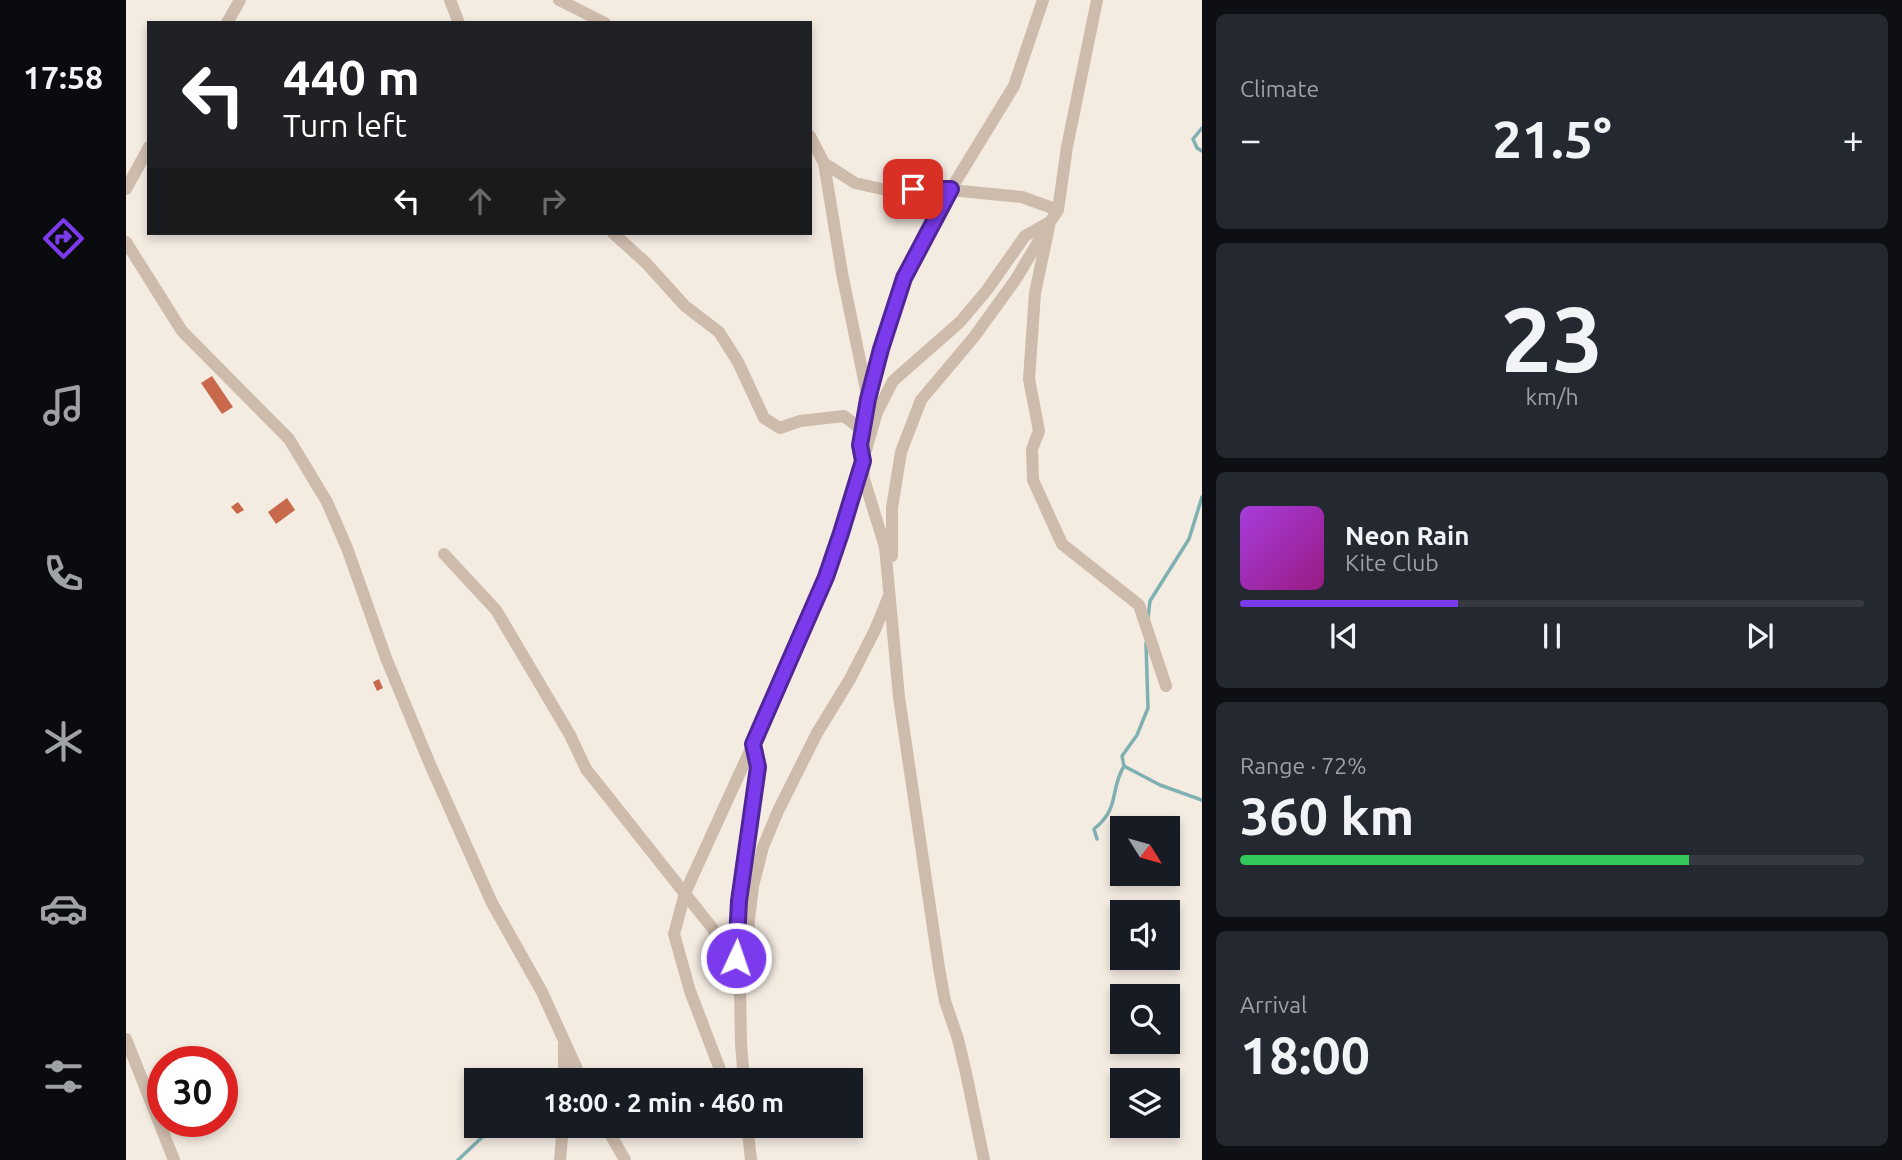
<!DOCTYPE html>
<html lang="en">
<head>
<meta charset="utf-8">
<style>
	body { margin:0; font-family:Ubuntu,sans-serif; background:#242831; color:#f1f3f6; height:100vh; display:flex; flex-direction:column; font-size:26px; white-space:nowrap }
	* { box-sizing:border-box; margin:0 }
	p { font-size:23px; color:#9ea1a6 }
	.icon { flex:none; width:38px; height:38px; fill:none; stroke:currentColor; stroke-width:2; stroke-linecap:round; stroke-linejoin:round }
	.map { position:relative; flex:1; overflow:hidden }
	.side { display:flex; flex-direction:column; gap:14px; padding:14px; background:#0d0f14; width:700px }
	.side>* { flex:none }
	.top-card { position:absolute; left:21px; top:21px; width:665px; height:214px; border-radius:0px; box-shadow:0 4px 10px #0003; background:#202124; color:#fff; overflow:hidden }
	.needle { width:46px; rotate:127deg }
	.fabs { position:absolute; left:984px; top:816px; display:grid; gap:14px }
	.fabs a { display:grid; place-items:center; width:70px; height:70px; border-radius:0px; background:#171b24; box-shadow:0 4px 10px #0003; font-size:35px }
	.speed { position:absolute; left:21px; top:1046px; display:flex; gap:14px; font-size:35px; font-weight:700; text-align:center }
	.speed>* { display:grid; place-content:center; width:91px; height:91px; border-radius:50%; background:#171b24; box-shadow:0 4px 10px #0003; line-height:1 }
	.speed .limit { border:10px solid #d22; background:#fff; color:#111 }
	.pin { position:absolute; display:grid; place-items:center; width:60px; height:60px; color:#fff; margin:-30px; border-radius:14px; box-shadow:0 4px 10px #0006 }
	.me { position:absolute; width:77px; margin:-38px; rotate:3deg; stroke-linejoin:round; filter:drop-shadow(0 0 5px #0008) }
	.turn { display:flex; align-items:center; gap:24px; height:147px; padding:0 21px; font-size:32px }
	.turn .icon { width:91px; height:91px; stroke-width:2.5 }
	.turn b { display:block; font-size:49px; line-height:60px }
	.lanes { display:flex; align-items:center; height:66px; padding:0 21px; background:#0003; justify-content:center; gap:35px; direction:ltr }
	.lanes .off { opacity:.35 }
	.big { font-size:52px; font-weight:700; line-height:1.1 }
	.side .tile { flex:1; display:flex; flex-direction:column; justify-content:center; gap:10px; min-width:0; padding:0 24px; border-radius:10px; background:#242831 }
	.side .dial { align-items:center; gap:0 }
	.dial b { font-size:91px; line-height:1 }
	.song { display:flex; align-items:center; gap:21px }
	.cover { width:84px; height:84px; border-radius:10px; background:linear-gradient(135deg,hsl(280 70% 55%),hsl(310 70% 35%)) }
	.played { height:7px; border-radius:4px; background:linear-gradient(90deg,#7c3aed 35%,#363941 35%) }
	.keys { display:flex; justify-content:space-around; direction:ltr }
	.heat { display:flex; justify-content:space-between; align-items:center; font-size:38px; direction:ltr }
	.charge { height:10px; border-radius:5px; background:linear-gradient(90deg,#34c759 72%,#363941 0) }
	.trip { position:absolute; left:338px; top:1068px; width:399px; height:70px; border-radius:0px; background:#171b24; box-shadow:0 4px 10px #0003; font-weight:700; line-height:70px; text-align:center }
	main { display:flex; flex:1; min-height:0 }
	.tabs { display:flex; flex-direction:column; width:126px; justify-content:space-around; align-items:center; background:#090b0e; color:#9ea1a6 }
	.tabs .icon { width:49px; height:49px }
	.tabs .on { color:#7c3aed }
	.tabs b { font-size:32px; color:#f1f3f6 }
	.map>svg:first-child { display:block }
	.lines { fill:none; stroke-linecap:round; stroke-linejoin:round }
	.stream { stroke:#7fb0b2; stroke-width:3.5 }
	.building { fill:#c8694b }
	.minor { stroke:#cdbbac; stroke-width:12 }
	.route-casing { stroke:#51269a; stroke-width:18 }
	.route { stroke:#7c3aed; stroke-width:12 }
</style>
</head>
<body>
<main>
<nav class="tabs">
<b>17:58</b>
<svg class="icon on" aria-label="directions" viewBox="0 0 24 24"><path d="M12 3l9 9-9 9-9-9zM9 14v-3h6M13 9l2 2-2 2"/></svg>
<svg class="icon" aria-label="music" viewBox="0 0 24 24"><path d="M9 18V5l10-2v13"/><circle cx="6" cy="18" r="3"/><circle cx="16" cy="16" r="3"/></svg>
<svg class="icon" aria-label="phone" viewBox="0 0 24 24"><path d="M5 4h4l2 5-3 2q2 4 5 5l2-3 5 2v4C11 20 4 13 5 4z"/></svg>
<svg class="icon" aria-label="climate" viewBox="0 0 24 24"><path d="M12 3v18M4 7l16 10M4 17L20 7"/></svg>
<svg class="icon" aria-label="car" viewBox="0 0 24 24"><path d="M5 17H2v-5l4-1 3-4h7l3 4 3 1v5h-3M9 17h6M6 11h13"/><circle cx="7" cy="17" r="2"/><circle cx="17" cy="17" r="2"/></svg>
<svg class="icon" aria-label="filters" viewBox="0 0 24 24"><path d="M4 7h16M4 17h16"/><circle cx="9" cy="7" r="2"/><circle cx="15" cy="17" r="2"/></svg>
</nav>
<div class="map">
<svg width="1076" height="1160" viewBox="0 0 1076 1160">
	<rect width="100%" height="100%" fill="#f4ebe1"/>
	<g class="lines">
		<path class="stream" d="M1076,128L1067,139L1071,148L1076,151
			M1022,618L1024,601L1063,539L1076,497
			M1020,643L1022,708L1011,735L996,756L998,766L1034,785L1076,800
			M971,839L968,829C995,807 983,791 998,766
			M346,1075L367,1077L370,1080
			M332,1160L369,1125"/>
	</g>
	<path class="building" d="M86,376L107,407L96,414L75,383Z
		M161,498L169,510L150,524L142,512Z
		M112,502L118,510L111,514L105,507Z
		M253,679L257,688L251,691L247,682Z"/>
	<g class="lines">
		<path class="minor" d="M324,0L333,23
			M433,0L479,23
			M971,0L941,147L932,210L924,222L909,293L903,379L913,431L906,449L907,480L936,544L1013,605L1040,686
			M101,23L114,0
			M684,136L698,163L729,183L760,190L814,189L896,197L932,210
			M698,163L716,273L742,399L735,445L738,479L759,547L773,697L813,968L819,1001L832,1039L840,1073L858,1160
			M0,189L23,147
			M487,233L520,263L559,306L593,332L612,362L638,418L654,428L674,421L718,416L736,430
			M0,242L56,331L163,439L201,502L221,548L260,658L303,762L366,903L416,992L456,1080
			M743,394L755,349L778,278L825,189L888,86L917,0
			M740,450L751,412L767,381L834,322L861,290L899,236L924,222
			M318,554L370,610L444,735L460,769L587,929L608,973
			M766,556V508L775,452L795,400L848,337L890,279L924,222
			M613,979L610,958L613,901L633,767L627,744L700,577L735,468
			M0,1039L48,1160
			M438,1044V1080
			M598,1080L564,991L548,934L559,893L627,744
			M618,1080L615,1044L614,985L621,962L623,920L627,886L637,847L652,811L691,733L724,679L749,630L762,598
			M479,1125L499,1160
			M621,1125L625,1160
			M434,1160L437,1125"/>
	</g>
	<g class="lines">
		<defs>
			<path id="route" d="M610,958L613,901L632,767L627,744L700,577L715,533L737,461L734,445L742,399L755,349L778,278L825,189H787"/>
		</defs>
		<use href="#route" class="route-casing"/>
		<use href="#route" class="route"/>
	</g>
</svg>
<div class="fabs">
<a><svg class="needle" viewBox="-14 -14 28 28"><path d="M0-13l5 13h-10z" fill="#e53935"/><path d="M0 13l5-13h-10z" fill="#9ea1a6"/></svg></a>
<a><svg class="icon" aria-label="sound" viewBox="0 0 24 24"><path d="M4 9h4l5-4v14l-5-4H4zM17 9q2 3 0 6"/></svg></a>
<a><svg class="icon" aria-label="search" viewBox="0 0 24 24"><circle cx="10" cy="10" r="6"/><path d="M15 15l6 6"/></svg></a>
<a><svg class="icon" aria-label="layers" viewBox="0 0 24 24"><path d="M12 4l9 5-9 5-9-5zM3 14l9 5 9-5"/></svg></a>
</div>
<div class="speed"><div class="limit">30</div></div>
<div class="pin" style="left:787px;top:189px;background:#d93025"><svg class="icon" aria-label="arrive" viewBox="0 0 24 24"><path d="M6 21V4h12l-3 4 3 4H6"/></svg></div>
<svg class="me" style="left:610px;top:958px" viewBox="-20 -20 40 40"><circle r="17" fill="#7c3aed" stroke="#fff" stroke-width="3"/><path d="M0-11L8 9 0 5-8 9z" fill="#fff"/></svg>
<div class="trip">18:00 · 2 min · 460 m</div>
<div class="top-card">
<div class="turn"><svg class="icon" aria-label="left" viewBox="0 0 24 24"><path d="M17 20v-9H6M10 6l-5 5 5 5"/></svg><div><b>440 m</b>Turn left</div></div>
<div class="lanes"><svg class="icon" aria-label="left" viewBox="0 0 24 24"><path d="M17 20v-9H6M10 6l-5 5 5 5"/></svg><svg class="icon off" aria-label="ahead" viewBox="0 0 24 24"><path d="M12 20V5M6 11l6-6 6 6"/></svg><svg class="icon off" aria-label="right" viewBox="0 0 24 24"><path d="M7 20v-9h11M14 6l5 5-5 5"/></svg></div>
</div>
</div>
<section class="side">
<div class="tile"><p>Climate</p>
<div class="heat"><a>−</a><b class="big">21.5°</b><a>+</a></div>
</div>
<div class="tile dial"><b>23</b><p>km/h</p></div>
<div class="tile">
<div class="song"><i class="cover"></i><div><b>Neon Rain</b><p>Kite Club</p></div></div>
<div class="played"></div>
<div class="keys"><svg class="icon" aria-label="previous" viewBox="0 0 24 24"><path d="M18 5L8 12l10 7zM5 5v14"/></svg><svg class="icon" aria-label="pause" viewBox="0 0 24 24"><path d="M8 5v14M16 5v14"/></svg><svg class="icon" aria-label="next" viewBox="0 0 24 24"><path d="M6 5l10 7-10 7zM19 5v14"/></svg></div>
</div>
<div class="tile"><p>Range · 72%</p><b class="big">360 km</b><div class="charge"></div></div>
<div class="tile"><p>Arrival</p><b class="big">18:00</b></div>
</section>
</main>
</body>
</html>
